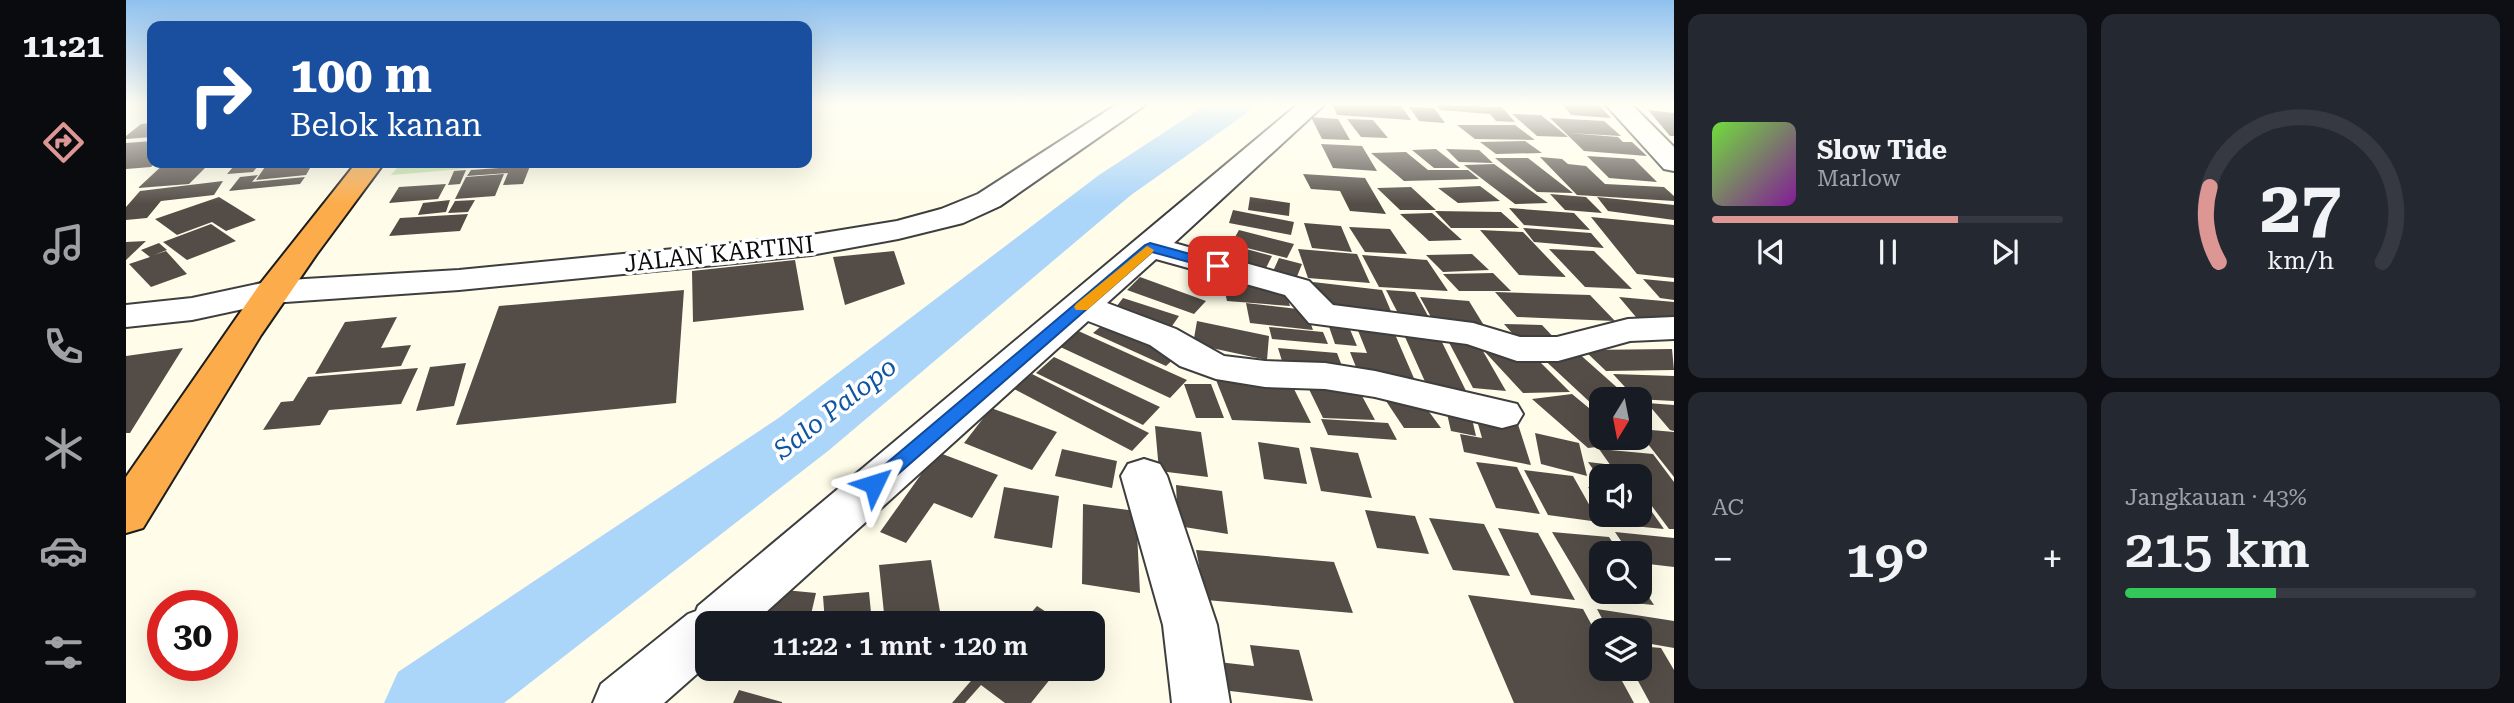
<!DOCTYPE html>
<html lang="id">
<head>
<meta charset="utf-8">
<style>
	body { margin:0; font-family:"Roboto Serif",serif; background:#242831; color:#f1f3f6; height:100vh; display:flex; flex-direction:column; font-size:26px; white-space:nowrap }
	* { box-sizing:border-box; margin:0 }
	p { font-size:23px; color:#9ea1a6 }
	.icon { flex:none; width:38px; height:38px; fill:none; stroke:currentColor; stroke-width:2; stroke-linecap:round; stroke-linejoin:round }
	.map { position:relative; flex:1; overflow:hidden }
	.side { display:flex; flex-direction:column; gap:14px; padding:14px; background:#0d0f14; width:840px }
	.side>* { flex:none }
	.guide { position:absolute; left:21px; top:21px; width:665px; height:147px; border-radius:14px; box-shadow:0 7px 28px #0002; background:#1a4fa0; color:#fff; overflow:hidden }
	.needle { width:46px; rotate:190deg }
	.controls { position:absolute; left:1463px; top:387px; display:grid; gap:14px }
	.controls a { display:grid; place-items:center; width:63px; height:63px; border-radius:14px; background:#171b24; box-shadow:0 7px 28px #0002; font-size:35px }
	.speed { position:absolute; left:21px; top:590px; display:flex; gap:14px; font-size:35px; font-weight:700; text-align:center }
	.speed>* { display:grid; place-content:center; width:91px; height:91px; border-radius:50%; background:#171b24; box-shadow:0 7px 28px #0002; line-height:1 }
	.speed .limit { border:10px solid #d22; background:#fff; color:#111 }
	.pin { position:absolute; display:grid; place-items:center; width:60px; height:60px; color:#fff; margin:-30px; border-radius:14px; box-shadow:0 4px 10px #0006 }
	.me { position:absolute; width:77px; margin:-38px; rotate:49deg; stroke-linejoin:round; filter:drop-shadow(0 0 5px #0008) }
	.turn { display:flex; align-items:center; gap:24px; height:147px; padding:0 28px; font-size:32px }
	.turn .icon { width:91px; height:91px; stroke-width:2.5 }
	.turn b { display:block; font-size:49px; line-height:60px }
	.big { font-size:52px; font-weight:600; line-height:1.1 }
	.side .widget { flex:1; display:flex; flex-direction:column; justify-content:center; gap:10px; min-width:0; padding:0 24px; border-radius:14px; background:#242831 }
	.side .dial { align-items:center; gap:0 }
	.dial svg { height:182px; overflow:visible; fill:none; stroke:#363941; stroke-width:7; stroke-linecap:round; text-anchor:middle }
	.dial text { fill:#f1f3f6; stroke:none }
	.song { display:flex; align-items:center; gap:21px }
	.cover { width:84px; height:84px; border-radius:10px; background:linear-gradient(135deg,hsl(100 70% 55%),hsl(290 70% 35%)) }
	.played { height:7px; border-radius:4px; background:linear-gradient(90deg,#dc9694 70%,#363941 70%) }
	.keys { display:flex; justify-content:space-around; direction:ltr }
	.heat { display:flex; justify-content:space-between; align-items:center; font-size:38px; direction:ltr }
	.charge { height:10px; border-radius:5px; background:linear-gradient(90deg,#34c759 43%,#363941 0) }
	.side .tiles { flex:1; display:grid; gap:14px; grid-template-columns:repeat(2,1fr) }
	.trip { position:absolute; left:569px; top:611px; width:410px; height:70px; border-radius:14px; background:#171b24; box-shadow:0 7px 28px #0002; font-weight:600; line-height:70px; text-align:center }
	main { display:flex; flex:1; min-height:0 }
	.tab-bar { display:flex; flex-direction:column; width:126px; justify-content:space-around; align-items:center; background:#090b0e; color:#9ea1a6 }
	.tab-bar .icon { width:49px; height:49px }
	.tab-bar .active { color:#dc9694 }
	.tab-bar b { font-size:32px; color:#f1f3f6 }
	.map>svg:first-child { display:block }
	.green { fill:#caebb1 }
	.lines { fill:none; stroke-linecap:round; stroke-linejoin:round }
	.river { fill:#abd5f9; fill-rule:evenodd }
	.building { fill:#544d47 }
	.minor-casing { stroke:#3e3e3e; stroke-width:4 }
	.highway-casing { stroke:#1c1c1c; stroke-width:4 }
	.minor { fill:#fff; fill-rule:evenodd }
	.highway { fill:#fcac4a; fill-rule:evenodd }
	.route { fill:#1a73e8; stroke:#114b97; stroke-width:2 }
	.slow { fill:#f59e0b }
	.labels { text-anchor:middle; stroke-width:7; stroke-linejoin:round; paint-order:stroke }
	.street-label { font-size:24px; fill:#0b0b0b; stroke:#fff }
	.water-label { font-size:26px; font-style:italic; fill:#0f55a3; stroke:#fff }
</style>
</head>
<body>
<main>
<nav class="tab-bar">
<b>11:21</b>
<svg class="icon active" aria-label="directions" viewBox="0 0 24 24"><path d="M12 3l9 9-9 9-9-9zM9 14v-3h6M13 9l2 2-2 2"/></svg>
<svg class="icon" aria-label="music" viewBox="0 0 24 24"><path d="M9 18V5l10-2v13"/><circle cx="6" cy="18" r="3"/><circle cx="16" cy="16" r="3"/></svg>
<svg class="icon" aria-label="phone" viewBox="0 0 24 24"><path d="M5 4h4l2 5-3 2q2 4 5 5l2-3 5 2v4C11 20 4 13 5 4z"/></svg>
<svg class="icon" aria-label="climate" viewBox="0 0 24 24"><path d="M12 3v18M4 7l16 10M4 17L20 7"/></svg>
<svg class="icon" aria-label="car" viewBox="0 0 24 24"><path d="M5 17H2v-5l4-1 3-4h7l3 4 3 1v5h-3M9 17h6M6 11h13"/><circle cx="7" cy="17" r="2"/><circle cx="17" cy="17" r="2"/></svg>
<svg class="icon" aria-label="filters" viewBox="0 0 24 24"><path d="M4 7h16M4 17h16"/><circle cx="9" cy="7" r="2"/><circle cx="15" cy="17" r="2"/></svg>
</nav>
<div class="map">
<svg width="1548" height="703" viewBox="0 0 1548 703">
	<rect width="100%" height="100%" fill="#fffde9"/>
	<path class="green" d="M275,163H407L265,175Z"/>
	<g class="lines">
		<path class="river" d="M1080,105H1126L1121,113L1005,195L702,451L378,703H258L272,672L654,417L973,175Z"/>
	</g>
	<path class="building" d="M1207,105L1275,106L1285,120L1211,115Z
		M1310,105L1376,107L1389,122L1370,121L1364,114L1314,110Z
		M1437,105H1473L1485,118L1445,115Z
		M1283,107L1308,108L1319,123L1293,121Z
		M1522,110L1548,113V136H1544Z
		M1386,114L1415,115L1442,137L1411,136Z
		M1185,117L1212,119L1224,140L1196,139Z
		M1424,118L1478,121L1495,136L1442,133L1492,137L1497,142H1506L1521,156L1458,151Z
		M1221,119L1247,120L1262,138L1235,137Z
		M26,123V137L0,139V136L15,124Z
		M1331,125H1389L1409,140L1349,139Z
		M26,141V163H29L25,167L0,169V143Z
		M1399,141L1416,153L1370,154L1354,142Z
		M1195,144L1236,146L1251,171L1207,168Z
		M1310,149L1334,168H1308L1286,150Z
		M1320,149L1353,150L1367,163L1333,162Z
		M1280,152L1302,170H1342L1353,179L1278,181L1245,153Z
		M1461,156L1508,159L1531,182L1483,178Z
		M1414,157L1436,159L1442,164L1460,166L1479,184L1538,187L1548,196V201L1451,195Z
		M1369,158H1402L1447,193L1411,192Z
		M39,163H84L63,184L12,188Z
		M154,163H187L180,175L130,180L141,164Z
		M134,164L127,172L101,174L108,166Z
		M1368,164L1422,203L1389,204L1338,165Z
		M404,166L397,184L377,185L382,173L341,176L345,170Z
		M340,170L334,184L322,185L328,171Z
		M378,174L369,196L329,199L340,177Z
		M1177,174L1239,178L1260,214L1224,211L1214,191L1185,189Z
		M132,175L126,182L179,177L174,184L103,191L114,177Z
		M97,181L88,195L35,201L21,218L0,220V207L14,191Z
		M320,184L312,199L263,203L273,187Z
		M1354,186L1374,201L1332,203L1312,188Z
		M1285,187L1310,210H1274L1251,188Z
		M1424,194L1460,197L1476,213L1439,210Z
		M93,197L130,220L100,231L86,222L51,235L29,219Z
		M1124,197L1164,203L1163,216L1122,210Z
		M1471,197L1548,205V220L1482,211Z
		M324,200L320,212L292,215L297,203Z
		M349,200L342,212L322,213L329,201Z
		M1383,208L1448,213L1464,230L1398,225Z
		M1107,210L1168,222L1165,235L1103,223Z
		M1309,211L1375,212L1393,228H1325Z
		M1306,213L1336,240L1303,241L1274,214Z
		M342,214L334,231L263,236L274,218Z
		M1465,217L1548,225V278L1511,274Z
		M1178,223L1215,226L1226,252L1186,248Z
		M85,224L110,241L61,260L37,242Z
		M1223,227L1264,229L1281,254L1239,252Z
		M1397,228L1465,233L1478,248L1408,242Z
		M1113,230L1168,244L1161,258L1105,244Z
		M1354,230L1397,232L1440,277L1393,275Z
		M20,241L0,260V242Z
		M33,243L41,250L28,255L40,251L61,274L25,287L3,264L24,257L15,250Z
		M1102,244L1146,256L1136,276L1090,264Z
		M1172,249L1231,254L1244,283L1182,278Z
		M1423,249L1468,251L1506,289L1459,287Z
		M768,251L779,284L719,305L707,257Z
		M1346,254L1363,270L1317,272L1300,255Z
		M1236,255L1301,260L1322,291L1253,287Z
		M1153,258L1176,264L1168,284L1144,278Z
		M669,260L678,310L567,322L566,271Z
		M1367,273L1385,291H1333L1317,274Z
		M1014,277L1080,301L1068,314L1001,290Z
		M1517,279L1548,282V300L1534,298Z
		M1096,280L1158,286L1164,306L1101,301Z
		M1187,282L1256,290L1267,316L1195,308Z
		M558,290L550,403L330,425L373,306Z
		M1260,290L1289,292L1307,325L1277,323Z
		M1369,292L1464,295L1489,321L1391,317Z
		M1294,297L1343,301L1362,332L1311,328Z
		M1493,297L1548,302V327L1515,323Z
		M997,298L1053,316L1044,329L987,311Z
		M1120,303L1180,310L1187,330L1124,323Z
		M271,317L255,348L285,345L275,366L189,374L219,322Z
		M1200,318L1220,320L1231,346L1209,344Z
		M1071,321L1143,336L1141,360L1067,344Z
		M980,322L1052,355L1040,366L967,333Z
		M1378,324L1416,325L1433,343L1394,342Z
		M1143,327L1197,332L1202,344L1146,339Z
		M1231,328L1268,332L1290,383L1234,377L1224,352L1241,353Z
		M1275,328L1311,332L1344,399L1305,395Z
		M948,329L1061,380L1044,398L930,345Z
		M1319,335L1350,339L1380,391L1347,388Z
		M57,348L4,433H0V356Z
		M1152,348L1211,353L1216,366L1156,361Z
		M1546,349L1548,370L1480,371L1458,350Z
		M1403,351L1444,392L1397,393L1359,352Z
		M1450,351L1504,399H1475V405L1468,406L1411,353Z
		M928,357L1034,407L1017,425L910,373Z
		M340,363L328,406L290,411L304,367Z
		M292,368L275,404L203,410L194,425L137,430L155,402L167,401L182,377Z
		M906,374L1023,433L1006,451L888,389Z
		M1487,374L1548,376V401L1510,399Z
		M1090,380L1164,381L1185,423L1106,420Z
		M1179,381L1229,383L1249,420L1197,418Z
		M1058,384H1085L1098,418H1070Z
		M1446,394L1475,418V438H1498L1504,443L1462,448L1406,399Z
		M1258,398H1293L1315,428H1278Z
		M1521,403L1548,405V431L1544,430Z
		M1319,405L1344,410L1350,436L1325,431Z
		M865,408L931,432L906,470L838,443Z
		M1348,410L1390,418L1405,465L1338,452L1334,434L1356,438Z
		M1195,419L1262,423L1271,440L1202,435Z
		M1029,426L1075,432L1082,477L1033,471Z
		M1514,429L1548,432V477L1514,434Z
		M1409,433L1453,443L1461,476L1415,464Z
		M1132,442L1173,448L1181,484L1138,479Z
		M1184,447L1232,453L1246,498L1195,491Z
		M936,449L991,461L986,488L929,476Z
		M1473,449L1527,454L1548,482V529H1543L1514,490V476H1492Z
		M811,452L872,475L846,518L808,503L780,543L754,532Z
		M1350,462L1391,467L1414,514L1370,508Z
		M1462,462L1479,464L1487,476H1475V481Z
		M1398,470L1447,476L1473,522L1422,515Z
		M1050,485L1096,491L1102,534L1052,526Z
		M878,487L933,496L926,548L868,538Z
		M1462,487L1475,489V508Z
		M1514,495L1538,529L1486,524L1480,514H1514Z
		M957,504L1010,511L1014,593L956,584Z
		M1239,510L1289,516L1303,554L1251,548Z
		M1303,518L1358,524L1384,576L1327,570Z
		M1372,528L1412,533L1449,600L1405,595Z
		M1426,532L1483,537L1494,553H1475V592H1514V584L1528,605L1466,599Z
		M1489,532L1548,538V567L1514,563V553H1503Z
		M1070,550L1208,562L1227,613L1080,600Z
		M805,560L816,623H759L753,565Z
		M638,588L690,593L683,623H628Z
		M743,592L746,623H699L697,596Z
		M1342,595L1457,609L1475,642V668H1489L1508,703H1388Z
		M911,606L937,623H896Z
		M1471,609L1548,621V648L1514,642V630H1482Z
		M1124,645L1173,650L1187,701L1096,690L1092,662L1128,666Z
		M1514,646L1535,648L1548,670V703H1524L1505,668H1514Z
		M856,668H933L905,703H879L855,685L839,703H826Z
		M613,690L656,702V703H607Z"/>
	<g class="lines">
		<defs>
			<path id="minor" d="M990,105H1019L874,206L837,223L772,239L685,255L589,265L333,290L145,303L66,320L0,327V305L66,298L145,281L333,270L589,245L685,235L771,221L815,209L852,194Z
				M1171,105H1198L1048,243L1183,281L1207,305L1347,323L1394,337H1431L1502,319L1548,317V339L1504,341L1432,361H1391L1341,344L1183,323L1159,295L1030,259L981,303L1050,329L1098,356L1139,361L1199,363L1249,371L1391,404L1397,414L1391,424L1376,428L1249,397L1199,389L1139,387L1090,379L1054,366L1024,345L962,321L628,623H581V665L538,703H467L475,684L562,614L570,611L572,606Z
				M1480,105H1506L1548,147V171L1538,169Z
				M1018,459L1034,464L1041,476L1091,625L1104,703H1046L1037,625L995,476L1002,464Z"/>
			<path id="highway" d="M230,163H258L190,255L135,335L17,528L0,533V477L134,284Z"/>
		</defs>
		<use href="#minor" class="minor-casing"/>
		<use href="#highway" class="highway-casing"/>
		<use href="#minor" class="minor"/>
		<use href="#highway" class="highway"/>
	</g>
	<linearGradient id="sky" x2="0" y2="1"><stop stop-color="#8fc1ef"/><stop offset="0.51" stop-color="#fffef5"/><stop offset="1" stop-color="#fffef5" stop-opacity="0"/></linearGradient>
	<rect width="1548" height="204" fill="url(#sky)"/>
	<path class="route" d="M1024,243L1097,263L1099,266L1092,270L1026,252L755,489H742L739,484L742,479L1019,245Z"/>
	<path class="slow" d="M1021,246L1028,250L1026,253L961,310H950L948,307L950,304Z"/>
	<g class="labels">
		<g class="street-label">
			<text transform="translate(593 254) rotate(-6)" y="8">JALAN KARTINI</text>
		</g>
		<g class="water-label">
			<text transform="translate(709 408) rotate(-38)" y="9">Salo Palopo</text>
		</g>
	</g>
</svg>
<div class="controls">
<a><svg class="needle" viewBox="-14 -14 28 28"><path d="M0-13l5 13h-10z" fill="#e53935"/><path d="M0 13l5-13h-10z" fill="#9ea1a6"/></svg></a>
<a><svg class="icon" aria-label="sound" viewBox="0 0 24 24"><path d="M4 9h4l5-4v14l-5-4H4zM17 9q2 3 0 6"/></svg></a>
<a><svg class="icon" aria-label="search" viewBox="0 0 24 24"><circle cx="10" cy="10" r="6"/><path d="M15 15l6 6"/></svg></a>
<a><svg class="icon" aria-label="layers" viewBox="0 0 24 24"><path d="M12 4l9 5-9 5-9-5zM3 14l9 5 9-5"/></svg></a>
</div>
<div class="speed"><div class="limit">30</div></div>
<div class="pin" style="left:1092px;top:266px;background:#d93025"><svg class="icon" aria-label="arrive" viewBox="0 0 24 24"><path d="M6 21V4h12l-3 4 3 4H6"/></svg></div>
<svg class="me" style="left:748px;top:484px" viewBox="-20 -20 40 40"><path d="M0-17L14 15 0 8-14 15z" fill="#1a73e8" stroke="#fff" stroke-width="4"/></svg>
<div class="trip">11:22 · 1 mnt · 120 m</div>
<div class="guide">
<div class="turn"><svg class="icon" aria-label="right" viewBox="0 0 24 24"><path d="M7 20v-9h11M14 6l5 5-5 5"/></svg><div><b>100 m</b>Belok kanan</div></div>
</div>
</div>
<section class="side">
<div class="tiles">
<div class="widget">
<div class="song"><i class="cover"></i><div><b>Slow Tide</b><p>Marlow</p></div></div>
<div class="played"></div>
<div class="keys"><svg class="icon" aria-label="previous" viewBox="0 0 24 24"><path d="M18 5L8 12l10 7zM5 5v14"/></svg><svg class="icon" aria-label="pause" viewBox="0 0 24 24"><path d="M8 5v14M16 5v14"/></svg><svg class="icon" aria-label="next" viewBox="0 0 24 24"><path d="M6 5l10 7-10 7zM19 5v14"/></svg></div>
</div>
<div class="widget dial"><svg viewBox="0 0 100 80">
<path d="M14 69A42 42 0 1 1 86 69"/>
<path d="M14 69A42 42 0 0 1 10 36" stroke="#dc9694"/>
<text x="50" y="56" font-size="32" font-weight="700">27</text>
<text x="50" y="72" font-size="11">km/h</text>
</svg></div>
<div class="widget"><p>AC</p>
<div class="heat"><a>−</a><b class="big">19°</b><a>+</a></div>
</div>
<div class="widget"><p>Jangkauan · 43%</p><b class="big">215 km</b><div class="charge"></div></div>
</div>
</section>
</main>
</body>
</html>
